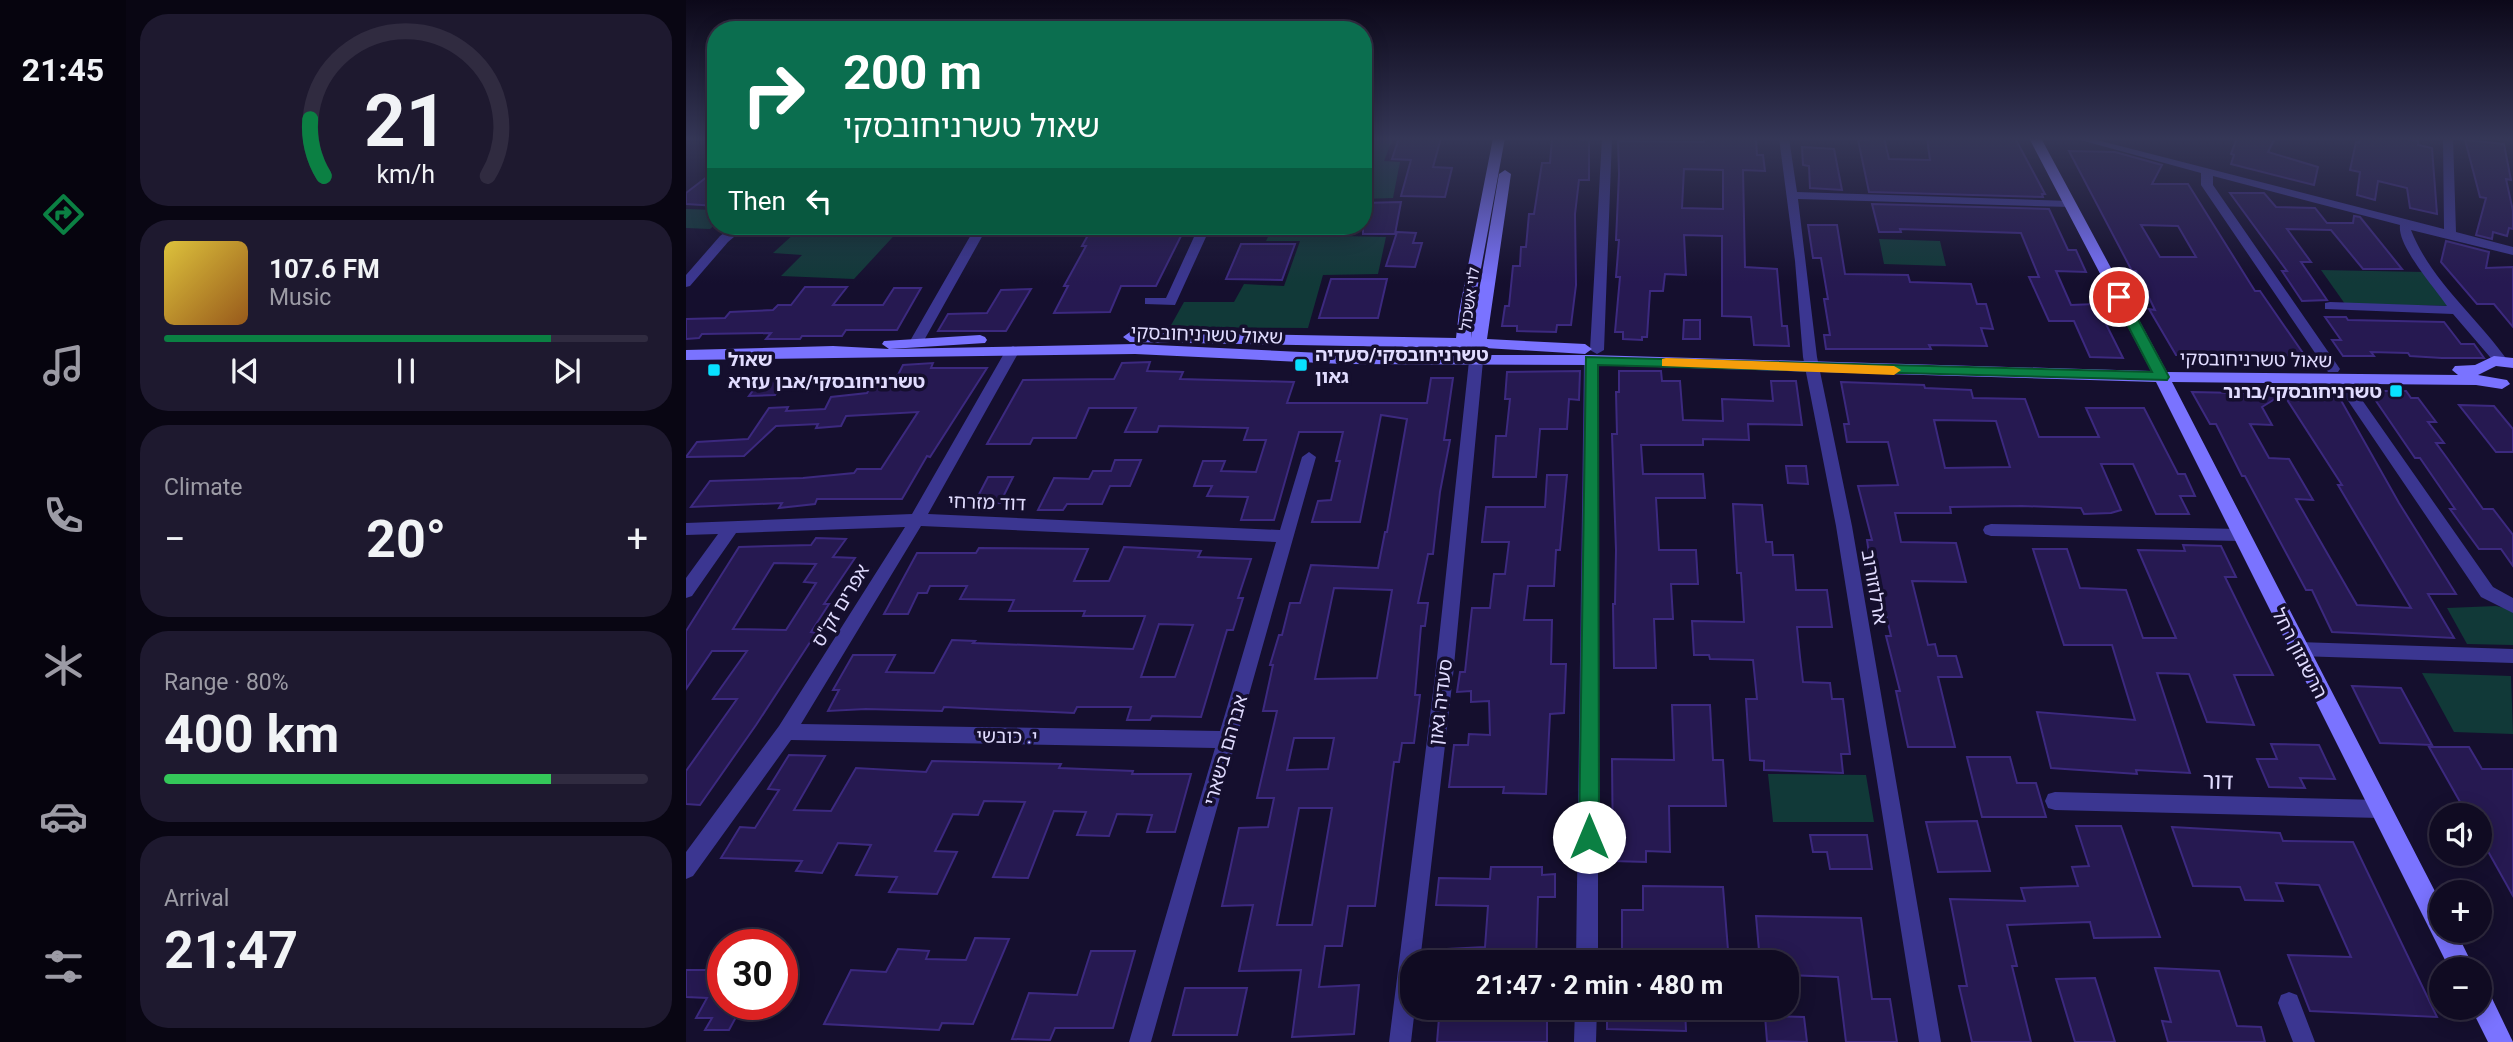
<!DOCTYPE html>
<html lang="en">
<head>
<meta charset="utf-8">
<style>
	body { margin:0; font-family:Roboto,"Noto Sans Hebrew",sans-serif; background:#1e192f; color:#f1f3f6; height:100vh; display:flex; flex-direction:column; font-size:26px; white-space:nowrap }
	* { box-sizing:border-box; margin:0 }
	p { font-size:23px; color:#9c9ba5 }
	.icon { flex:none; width:38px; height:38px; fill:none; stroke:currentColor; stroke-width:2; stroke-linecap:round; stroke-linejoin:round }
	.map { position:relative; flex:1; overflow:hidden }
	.sheet { display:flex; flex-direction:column; gap:14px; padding:14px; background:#090613; width:560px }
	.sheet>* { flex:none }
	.guide { position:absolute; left:21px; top:21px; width:665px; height:214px; border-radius:28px; box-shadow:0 4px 18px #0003,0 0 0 2px #302b40; background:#0b6e4f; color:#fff; overflow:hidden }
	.controls { position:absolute; left:1743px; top:803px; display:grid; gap:14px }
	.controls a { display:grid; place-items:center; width:63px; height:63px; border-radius:50%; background:#100b22; box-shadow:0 4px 18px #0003,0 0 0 2px #302b40; font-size:35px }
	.speed { position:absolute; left:21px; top:929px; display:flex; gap:14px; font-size:35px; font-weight:700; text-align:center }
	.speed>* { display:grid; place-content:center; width:91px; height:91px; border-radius:50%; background:#100b22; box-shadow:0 4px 18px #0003,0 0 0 2px #302b40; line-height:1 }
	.speed .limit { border:10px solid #d22; background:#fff; color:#111 }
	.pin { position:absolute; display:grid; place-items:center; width:60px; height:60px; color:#fff; margin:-30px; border:4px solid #fff; border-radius:50%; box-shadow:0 2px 7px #0007 }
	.me { position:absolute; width:77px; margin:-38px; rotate:0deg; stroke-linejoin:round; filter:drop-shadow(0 0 5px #0008) }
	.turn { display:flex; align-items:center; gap:24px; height:147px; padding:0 21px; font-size:32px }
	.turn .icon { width:91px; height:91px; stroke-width:2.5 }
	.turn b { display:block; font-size:49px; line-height:60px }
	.then { display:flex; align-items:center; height:66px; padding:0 21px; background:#0003; gap:14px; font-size:26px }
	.big { font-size:52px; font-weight:700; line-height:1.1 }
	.sheet .widget { flex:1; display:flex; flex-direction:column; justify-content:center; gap:10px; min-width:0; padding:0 24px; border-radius:28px; background:#1e192f }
	.sheet .dial { align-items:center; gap:0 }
	.dial svg { height:182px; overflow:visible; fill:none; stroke:#302b40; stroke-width:7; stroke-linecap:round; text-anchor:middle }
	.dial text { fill:#f1f3f6; stroke:none }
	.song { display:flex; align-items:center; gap:21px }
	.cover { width:84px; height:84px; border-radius:10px; background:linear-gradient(135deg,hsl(50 70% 55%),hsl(30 70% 35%)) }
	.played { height:7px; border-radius:4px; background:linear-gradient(90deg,#0b8043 80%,#302b40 80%) }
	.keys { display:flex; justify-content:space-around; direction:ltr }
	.heat { display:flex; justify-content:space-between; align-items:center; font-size:38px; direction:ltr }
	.charge { height:10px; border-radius:5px; background:linear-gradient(90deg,#34c759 80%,#302b40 0) }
	.trip { position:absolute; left:714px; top:950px; width:399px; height:70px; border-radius:28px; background:#100b22; box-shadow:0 4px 18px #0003,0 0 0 2px #302b40; font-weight:700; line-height:70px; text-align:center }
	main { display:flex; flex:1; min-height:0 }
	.menu { display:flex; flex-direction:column; width:126px; justify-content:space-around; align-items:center; background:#06040e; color:#9c9ba5 }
	.menu .icon { width:49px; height:49px }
	.menu .on { color:#0b8043 }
	.menu b { font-size:32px; color:#f1f3f6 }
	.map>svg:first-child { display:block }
	.green { fill:#113938 }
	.building { fill:#261951; stroke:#3c297f; stroke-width:2; fill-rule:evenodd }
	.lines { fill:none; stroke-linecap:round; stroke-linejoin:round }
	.street { fill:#3b3691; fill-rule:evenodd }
	.secondary { fill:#7a73ff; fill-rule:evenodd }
	.route { fill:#0b8043; stroke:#07532c; stroke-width:2 }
	.slow { fill:#f59e0b }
	.poi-dot { fill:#08e0ff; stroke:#150f2e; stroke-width:2.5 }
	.labels { text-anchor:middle; stroke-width:7; stroke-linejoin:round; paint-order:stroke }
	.far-street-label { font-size:16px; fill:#e1dcff; stroke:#150f2e }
	.street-label { font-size:19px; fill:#e1dcff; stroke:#150f2e }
	.poi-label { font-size:19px; font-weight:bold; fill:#e1dcff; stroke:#150f2e; text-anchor:start }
	.near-street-label { font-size:23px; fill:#e1dcff; stroke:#150f2e }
</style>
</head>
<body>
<main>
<nav class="menu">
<b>21:45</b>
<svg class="icon on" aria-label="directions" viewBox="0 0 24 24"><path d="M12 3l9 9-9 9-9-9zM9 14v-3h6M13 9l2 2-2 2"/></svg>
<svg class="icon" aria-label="music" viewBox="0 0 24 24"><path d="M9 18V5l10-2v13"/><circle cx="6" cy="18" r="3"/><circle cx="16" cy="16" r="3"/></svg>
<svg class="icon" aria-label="phone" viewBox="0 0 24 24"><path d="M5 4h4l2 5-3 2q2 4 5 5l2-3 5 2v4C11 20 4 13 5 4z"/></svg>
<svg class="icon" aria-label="climate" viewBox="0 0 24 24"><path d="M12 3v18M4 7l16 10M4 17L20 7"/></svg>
<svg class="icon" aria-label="car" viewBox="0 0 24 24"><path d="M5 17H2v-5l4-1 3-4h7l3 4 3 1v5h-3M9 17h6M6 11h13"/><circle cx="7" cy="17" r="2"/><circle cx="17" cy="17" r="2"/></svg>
<svg class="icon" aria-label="filters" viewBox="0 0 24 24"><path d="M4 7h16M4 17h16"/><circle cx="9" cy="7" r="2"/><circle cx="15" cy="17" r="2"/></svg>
</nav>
<section class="sheet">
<div class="widget dial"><svg viewBox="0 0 100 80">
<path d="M14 69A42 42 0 1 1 86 69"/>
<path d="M14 69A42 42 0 0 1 8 44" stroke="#0b8043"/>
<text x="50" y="56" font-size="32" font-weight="700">21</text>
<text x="50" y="72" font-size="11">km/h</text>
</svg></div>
<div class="widget">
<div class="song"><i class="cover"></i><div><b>107.6 FM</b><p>Music</p></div></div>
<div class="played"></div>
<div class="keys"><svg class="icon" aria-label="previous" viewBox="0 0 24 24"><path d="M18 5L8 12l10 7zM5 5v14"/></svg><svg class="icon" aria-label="pause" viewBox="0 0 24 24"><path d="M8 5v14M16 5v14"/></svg><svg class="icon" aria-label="next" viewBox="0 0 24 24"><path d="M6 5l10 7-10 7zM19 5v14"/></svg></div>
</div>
<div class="widget"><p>Climate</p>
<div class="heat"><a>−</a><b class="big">20°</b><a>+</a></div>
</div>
<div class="widget"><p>Range · 80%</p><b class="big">400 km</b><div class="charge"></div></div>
<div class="widget"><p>Arrival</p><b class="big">21:47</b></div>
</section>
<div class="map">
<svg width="1827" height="1042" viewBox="0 0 1827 1042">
	<rect width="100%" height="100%" fill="#150f2e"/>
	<path class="green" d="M677,138H707L698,161L714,162L707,198L677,199Z
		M0,209L30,210V224L24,229L0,228Z
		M142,226H217L168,279L95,276L116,255L87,253L110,232L135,233Z
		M587,226H660L657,236L700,237L692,274L637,275L622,328L484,327L498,302H548L558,284L598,286L614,241H580Z
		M1193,239L1254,241L1260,266L1198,264Z
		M1635,270L1739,272L1767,306L1659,304Z
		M1810,606L1827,610V645L1781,644L1761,608Z
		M1736,673L1825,676L1827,734L1768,732Z
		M1082,774L1180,775L1188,822H1087Z"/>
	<path class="building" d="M713,138H755L747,167L766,168L759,197L715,196L725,160L706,159Z
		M866,138H897L895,140H903V180H893L889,214L890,285L885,325H871L870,332L831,331V326H816L819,306H823L827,266H834L835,247H840L843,214H848L856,163H864Z
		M1018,138H1070L1071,155H1077L1079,171L1057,170L1059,267L1091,269L1096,326H1101L1103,346L1068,345L1065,317L1036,316V236L998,235L1000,275L979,274L977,291H964L961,337H956V340L937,339V332H929L934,277H930L933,240H930L933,174L932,141L1018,142ZM998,169L1037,170V209L996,208Z
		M1181,138H1198L1203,159L1244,160L1241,138H1329L1359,194H1356L1357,197L1183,192L1172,140H1182Z
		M1551,138H1589L1582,152L1632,167L1628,185L1545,164L1548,155L1545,154Z
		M1674,138H1718L1732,141V145L1746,148L1751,214L1724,208L1721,188L1692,181L1689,200L1671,195L1674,172L1664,170L1670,142L1673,143Z
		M1779,140L1818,144L1825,180L1820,179L1827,211V229L1823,228L1821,236L1807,232L1806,239L1790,235L1800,198L1794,197Z
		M1116,147L1148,149L1156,190L1124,188L1123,166L1117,165Z
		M1383,151L1429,152L1476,165L1466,184H1502L1569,291H1574L1619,356L1490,355L1463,309L1469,310L1450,271H1446ZM1455,225L1492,226L1510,257H1474Z
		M30,170V206L0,204V193Z
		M1544,193H1578L1590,207L1629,208L1641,223H1667L1668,216L1674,217L1716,269H1677L1645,230L1601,229L1625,262H1615L1641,300L1616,301L1596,271H1601Z
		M715,202L709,234H677V203Z
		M1186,204L1363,209L1382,250H1390L1400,272L1370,271L1385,305L1410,304L1437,358L1404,357L1388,321H1363L1343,277H1353L1335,233L1214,229L1215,232H1193Z
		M1122,225H1151L1159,274L1222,275L1224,282L1285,284L1291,304H1300L1307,329L1295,328L1301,346L1243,345L1245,349H1140L1138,335H1144L1138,299H1142L1135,258H1127Z
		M407,226H500L470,286H435L424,312L368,313L382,286H378L400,246H396Z
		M711,232L730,233L727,243H736L729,267L700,266Z
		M1760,241L1803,252L1800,268L1827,267V327L1808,304H1791L1755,262Z
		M555,244H609L596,280L540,279Z
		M645,279H701L692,318H633Z
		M119,287H161L147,305H197L208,288H235L211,330H160L156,336H116L114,339H80L85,333L16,334L13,338L0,339V319L39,318L44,312L87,310L92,305H105Z
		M345,289L320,331H252L262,314L301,313L315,290Z
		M1639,317H1660L1662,320L1758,322L1775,344H1788L1798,358H1756L1724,356L1722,353L1685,352L1688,356H1657L1646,340H1655Z
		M998,320H1014V339H997Z
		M464,362L461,371L497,372L494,379L608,382L601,403H741L745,378H767L758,440H764L754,492L747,554H742L732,603H742L739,626H735L729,695H734L728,743H716L713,762H708L689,906H662L656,946H639L633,987L673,985L668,1034L606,1037L615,970L553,971L567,905L536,906L553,828L582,827L588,798H571L591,711H577L587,665H584L593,635H596L604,603H614L625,565L692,568L699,532H701L721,419L695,415L674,522H626L632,501L645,500L654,461H650L657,432H613L588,520H555L562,497L521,496L526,486H508L517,461H539L535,471L570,472L580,440H558L562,428L473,426L471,432H439L450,408H403L390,438H347L344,444H301L337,380L428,379L436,363ZM648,588L706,590L691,678L629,679ZM608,738H648L642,769L601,770ZM613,808H646L626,925H591Z
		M247,363L245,368H301L244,457L241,456L216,499H131L129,504L93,508L96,503L5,507L24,481L117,478L168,473L171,469H195L232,412L160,416L155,426L130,428L132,424L90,426L58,456L0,457L11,442L62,439L83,408L102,407L100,411L139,409L145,397L181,393L190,376L212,375L217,365Z
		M894,371L893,400L883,399L881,429H854L850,477H807L810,436H820L824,399H819L821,372Z
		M933,371H975L976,381H994L997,420L1037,421L1036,399L1087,401L1085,381H1110L1116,425L1062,424L1063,440L1017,439V445H955L957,474H1017L1019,498H970L973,550H1010L1012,584H985L987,619H968L970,668H928L927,604H929L930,550L926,434H931L930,392H933Z
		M101,377L89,395L63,396L76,378Z
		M1155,382L1238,385L1239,388L1285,390L1287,398L1339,399L1353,437H1413L1400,408H1458L1492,474H1499L1509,496H1494L1503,514H1470L1447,464H1415L1435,510L1425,513L1398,514L1395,508L1336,506L1264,507L1265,513H1209L1215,542L1270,543L1280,582L1226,581L1242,645L1249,644L1252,656H1270L1276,677H1252L1269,747H1222L1210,691H1214L1200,636H1205L1192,580H1187L1181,540H1186L1172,486L1212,485L1202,442H1161L1158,424H1163ZM1248,420L1310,421L1324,467L1259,468Z
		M1690,391H1720L1725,398H1732L1750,422H1742L1758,443H1750L1761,458L1797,509H1807L1827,535V566L1815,549H1793L1764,509H1769L1734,458H1729L1688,398H1694Z
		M1506,392L1597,394L1576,407L1586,425L1564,424L1583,458L1603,459L1627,500L1610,499L1671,605L1725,608L1652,485H1656L1598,395H1652L1713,503L1770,594H1742L1768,638L1646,632L1626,590H1620L1559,476H1556L1530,424H1524Z
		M1773,405L1808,406L1827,429V452H1810Z
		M429,460H455L444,486H424L416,504H381L377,510H352L368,478L403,479L407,471H425Z
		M1100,466H1120L1122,484L1102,483Z
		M861,475H881L874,550H870L868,586H842L838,620H866L865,664H880L878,713L864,714L860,794L817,793L818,787H763L768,745H782L783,734L804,735L803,701L785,702V691L771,692L774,672H779L786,608H804L808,574H819L823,542H796L800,507H859Z
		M302,477H327L314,503L288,504Z
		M1047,504L1076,505L1080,542H1086L1087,555H1107L1110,590H1141L1146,627H1111L1114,657L1117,682L1144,683L1146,699H1157L1164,754H1155L1157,773L1078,770V761L1064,760L1060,699H1071L1067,660L1024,659L1023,655H1008L1006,621L1058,622L1055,573H1051Z
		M130,538L160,539L147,557L169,558L138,604H143L125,632L130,633L70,725L14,805L0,804V771L51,699H27L61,651H26L0,689V631L53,547L125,545ZM88,563L130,564L118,582L130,583L100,630L47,629Z
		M1497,545L1535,546L1550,577H1539L1587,675H1548L1568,725L1521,722L1503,674L1471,673L1504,773L1450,770L1451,774L1365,768L1351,712L1449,720L1426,645H1378L1347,549H1381L1394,588L1440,590L1457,638H1490L1452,550L1499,551Z
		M438,547L515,551L512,557L565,559L552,598H557L547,630H541L515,717L466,716L464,720H441L445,707H391L388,713L258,707L256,711L180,709L142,711L153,690H147L167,655H209L200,672L248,673L266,640L289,641L287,643L447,649L459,616H397L399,611H323L328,600L274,599L281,586H244L241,593H232L222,614H198L231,553H290L293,548L402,549L388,581H423ZM473,624L507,625L489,677H455Z
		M1666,686L1715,688L1746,745L1694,743Z
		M986,705H1024L1027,760H1037L1040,806H983L984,852L960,851V862L927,861L926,759L988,760Z
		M1585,744L1633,745L1649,779L1614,778L1619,788L1583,787L1571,759H1591Z
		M1743,747H1783L1796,769H1827V896L1794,837V816H1782Z
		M103,755L139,756L108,810L145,811L170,768L240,772L246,761L375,764L373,768L447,771L446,774H505L489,832H461L466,815L431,814L423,836L391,835L400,812L368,811L342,878L307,877L339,802L298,801L292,815L267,814L249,851L271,852L251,894L203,892L211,877L170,875L185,845L152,843L136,873L110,871L116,861L35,858L54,827L69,828L93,790L82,789Z
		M1281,757H1324L1331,783H1350L1360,817H1296Z
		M1291,821L1304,871L1252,872L1240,822Z
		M1390,826H1435L1474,937L1408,938L1404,922L1321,925L1331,966H1326L1345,1042H1286L1273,986H1281L1264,899L1339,901L1335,888L1392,886L1386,867L1403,866Z
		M1486,827L1594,833L1597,841L1667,842L1751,1017L1624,1011L1602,955L1665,957L1633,885L1590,883L1597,901L1559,900L1554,887L1507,886Z
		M1124,835H1181L1186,869H1144L1141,852H1127Z
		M805,867H856V875L869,874V897H852L850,962H742V950L799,947L802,906L750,905L753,878L804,879Z
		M957,886L1037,887L1042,950L936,949V910H957Z
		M1070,916L1175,918L1186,999H1204L1211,1042H1160L1152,977L1101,975V962H1074Z
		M289,938L323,939L287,1024L256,1023L253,1030L138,1024L165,970L200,972L212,949L243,951L240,959L280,960Z
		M405,951H449L427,1028H369L364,1040L326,1039L343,993L391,995Z
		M1469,968L1533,971L1551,1026L1575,1027L1579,1042H1482L1476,1021L1485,1022Z
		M0,970H37V1004H57L43,1030H19L26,1018H10L21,998L0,997Z
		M1409,978L1429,1042H1389L1370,979Z
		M499,988H561L551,1035H487Z
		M921,1008H999L1000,1031L921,1029Z
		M861,1015V1042H751L753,1018Z
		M1079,1016L1118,1017L1121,1042L1081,1041Z"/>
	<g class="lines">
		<path class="street" d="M916,138H926L918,350L911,354L904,350Z
			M1093,138H1103L1111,192L1384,201L1390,204L1384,207L1112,199L1131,357L1166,526L1255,1042H1233L1150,526L1117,357L1109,261Z
			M1387,138H1403L1758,229L1757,138H1767L1770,232L1827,247V255L1725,230C1745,281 1791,317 1822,361L1815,366L1810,364L1767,314L1639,309V303L1644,302L1761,306C1749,288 1711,246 1714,225L1527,176V185L1654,369L1652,372H1642L1515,185V173Z
			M48,226H61L42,242L4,286L0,287V275L34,236Z
			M290,226H302L236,344H226L224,341Z
			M513,226H525L489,305L459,304V298H480Z
			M327,346L334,350L242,514L594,530L616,457L623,452L630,457L465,1042H443L529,748L105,740L7,876L0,879V852L93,726L219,527L50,533L6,596L0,598V578L32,534L0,535V523L226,514L320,350ZM235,526L590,542L534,731L115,724Z
			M905,355L912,360V962H890L898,360Z
			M790,356L797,361L767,676L734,962H726V1008H729L725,1042H703L749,676L783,361Z
			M1655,375L1660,377L1807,587L1827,598V613L1795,597L1650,383L1648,380Z
			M1305,524L1554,529L1560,531L1562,535L1560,539L1554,541L1305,536L1299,534L1297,530L1299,526Z
			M1612,642L1827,649V663L1612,656L1606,654L1603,649L1606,644Z
			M1369,792L1694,800L1701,802L1704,809L1701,816L1694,818L1369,810L1362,808L1359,801L1362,794Z
			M1603,992L1611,995L1629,1042H1607L1592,1003L1595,995Z
			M889,1008H911L910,1042H888Z"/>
		<path class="secondary" d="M807,138H819L787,312L785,338L813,174L819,170L825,174L801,339L899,344L906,349L899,354L799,348L798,355H905L1465,371L1343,138H1355L1481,372L1772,375L1766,370L1769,366L1789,365L1808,356L1827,358V368L1810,366L1792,375L1821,380L1824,384L1816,389L1790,385L1486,382L1755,903V931H1770L1789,970H1764L1470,382L905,365L656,364L449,354L0,360V350L147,346L203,349L196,344L198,341L294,335L299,337L301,340L299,343L204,349L449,344L656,354H776L772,348L444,342L437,337L444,332L770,338L773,312Z
			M1794,989L1803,992L1827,1042H1802L1785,1008H1794Z"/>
	</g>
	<linearGradient id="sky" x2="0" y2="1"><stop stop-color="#0c0819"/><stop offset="0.49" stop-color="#353757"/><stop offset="1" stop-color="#353757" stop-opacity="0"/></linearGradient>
	<rect width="1827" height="283" fill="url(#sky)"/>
	<path class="route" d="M1433,293L1440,297L1483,377L1481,380L912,365L913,837L910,844L903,847L896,844L893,837L900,357L1466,372L1427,297Z"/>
	<path class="slow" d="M980,358L1208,366L1215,370L1208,375L976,366V359Z"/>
	<g class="poi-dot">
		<rect x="608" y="358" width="14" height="14" rx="3.5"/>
		<rect x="21" y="363" width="14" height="14" rx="3.5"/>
		<rect x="1703" y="384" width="14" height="14" rx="3.5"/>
	</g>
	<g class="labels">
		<g class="far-street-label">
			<text transform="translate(783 299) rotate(-82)" y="6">לוי אשכול</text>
		</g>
		<g class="street-label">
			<text transform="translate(521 334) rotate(2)" y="7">שאול טשרניחובסקי</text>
			<text transform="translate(1570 359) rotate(1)" y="7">שאול טשרניחובסקי</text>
			<text transform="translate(301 502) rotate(2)" y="7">דוד מזרחי</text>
			<text transform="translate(1189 587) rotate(80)" y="7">ארלוזורוב</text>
			<text transform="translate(154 605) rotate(-59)" y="7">אפרים זק"ס</text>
			<text transform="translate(1614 653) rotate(63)" y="7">הרשנזון רחל</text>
			<text transform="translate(754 702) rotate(-83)" y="7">סעדיה גאון</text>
			<text transform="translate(321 736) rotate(1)" y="7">י. כובשי</text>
			<text transform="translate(539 750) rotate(-74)" y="7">אברהם בשארי</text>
		</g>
		<g class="poi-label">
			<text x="629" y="361">טשרניחובסקי/סעדיה<tspan x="629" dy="22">גאון</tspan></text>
			<text x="42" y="366">שאול<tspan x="42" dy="22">טשרניחובסקי/אבן עזרא</tspan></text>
			<text x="1696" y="398" text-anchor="end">טשרניחובסקי/ברנר</text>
		</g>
		<g class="near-street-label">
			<text transform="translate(1532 781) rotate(2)" y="8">דור</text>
		</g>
	</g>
</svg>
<div class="controls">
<a><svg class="icon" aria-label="sound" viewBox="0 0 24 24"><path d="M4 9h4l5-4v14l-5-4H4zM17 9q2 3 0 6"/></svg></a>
<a>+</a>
<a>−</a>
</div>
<div class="speed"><div class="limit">30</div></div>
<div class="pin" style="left:1433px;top:297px;background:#d93025"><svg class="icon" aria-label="arrive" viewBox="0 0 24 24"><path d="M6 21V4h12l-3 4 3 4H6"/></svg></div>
<svg class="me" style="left:903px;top:837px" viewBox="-20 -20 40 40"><circle r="19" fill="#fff"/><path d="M0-13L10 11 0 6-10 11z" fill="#0b8043"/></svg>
<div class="trip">21:47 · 2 min · 480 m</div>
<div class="guide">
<div class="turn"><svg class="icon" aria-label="right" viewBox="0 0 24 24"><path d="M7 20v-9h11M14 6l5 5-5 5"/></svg><div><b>200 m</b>שאול טשרניחובסקי</div></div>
<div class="then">Then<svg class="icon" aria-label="left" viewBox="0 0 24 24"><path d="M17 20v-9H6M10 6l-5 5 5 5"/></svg></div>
</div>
</div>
</main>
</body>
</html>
